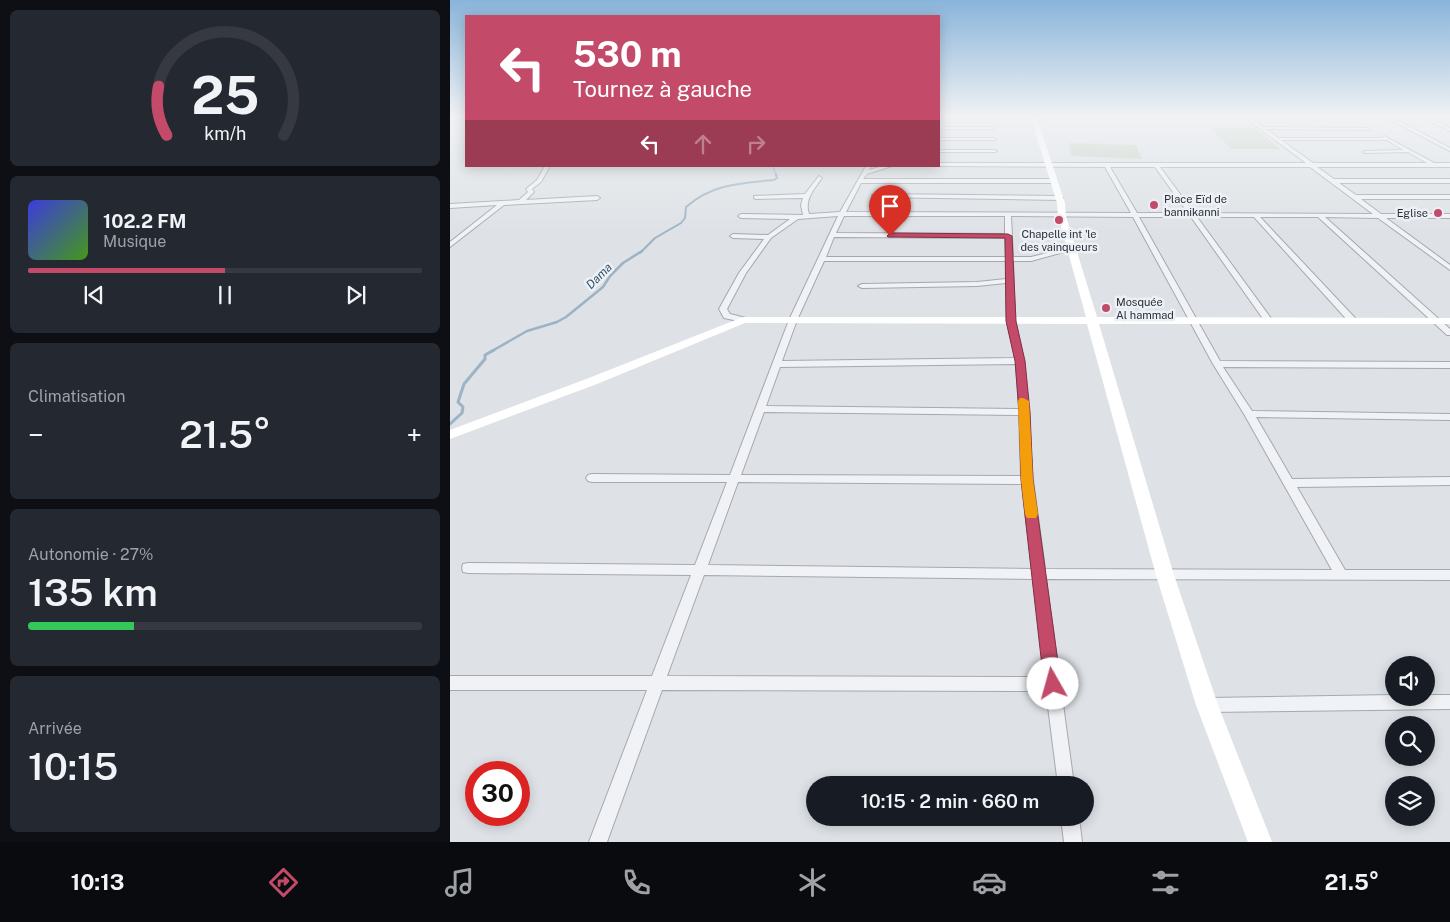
<!DOCTYPE html>
<html lang="fr">
<head>
<meta charset="utf-8">
<style>
	body { margin:0; font-family:"Public Sans",sans-serif; background:#242831; color:#f1f3f6; height:100vh; display:flex; flex-direction:column; font-size:19px; white-space:nowrap }
	* { box-sizing:border-box; margin:0 }
	p { font-size:16px; color:#9ea1a6 }
	.icon { flex:none; width:28px; height:28px; fill:none; stroke:currentColor; stroke-width:2; stroke-linecap:round; stroke-linejoin:round }
	.map { position:relative; flex:1; overflow:hidden }
	.details { display:flex; flex-direction:column; gap:10px; padding:10px; background:#0d0f14; width:450px }
	.details>* { flex:none }
	.top-card { position:absolute; left:15px; top:15px; width:475px; height:152px; border-radius:0px; box-shadow:0 2px 12px #0003; background:#c34b69; color:#fff; overflow:hidden }
	.fabs { position:absolute; left:935px; top:656px; display:grid; gap:10px }
	.fabs a { display:grid; place-items:center; width:50px; height:50px; border-radius:50%; background:#171b24; box-shadow:0 2px 12px #0003; font-size:25px }
	.speed { position:absolute; left:15px; top:761px; display:flex; gap:10px; font-size:25px; font-weight:700; text-align:center }
	.speed>* { display:grid; place-content:center; width:65px; height:65px; border-radius:50%; background:#171b24; box-shadow:0 2px 12px #0003; line-height:1 }
	.speed .limit { border:8px solid #d22; background:#fff; color:#111 }
	.pin { position:absolute; display:grid; place-items:center; width:42px; height:42px; color:#fff; margin:-51px -21px; border-radius:50% 50% 50% 0; rotate:-45deg; box-shadow:0 0 5px #0007 }
	.pin .icon { rotate:45deg }
	.me { position:absolute; width:55px; margin:-28px; rotate:353deg; stroke-linejoin:round; filter:drop-shadow(0 0 4px #0008) }
	.turn { display:flex; align-items:center; gap:18px; height:105px; padding:0 25px; font-size:22px }
	.turn .icon { width:65px; height:65px; stroke-width:2.5 }
	.turn b { display:block; font-size:35px; line-height:42px }
	.lanes { display:flex; align-items:center; height:48px; padding:0 25px; background:#0003; justify-content:center; gap:25px; direction:ltr }
	.lanes .off { opacity:.35 }
	.big { font-size:38px; font-weight:600; line-height:1.1 }
	.details .tile { flex:1; display:flex; flex-direction:column; justify-content:center; gap:8px; min-width:0; padding:0 18px; border-radius:8px; background:#242831 }
	.details .dial { align-items:center; gap:0 }
	.dial svg { height:130px; overflow:visible; fill:none; stroke:#363941; stroke-width:7; stroke-linecap:round; text-anchor:middle }
	.dial text { fill:#f1f3f6; stroke:none }
	.song { display:flex; align-items:center; gap:15px }
	.cover { width:60px; height:60px; border-radius:8px; background:linear-gradient(135deg,hsl(240 70% 55%),hsl(100 70% 35%)) }
	.played { height:5px; border-radius:2px; background:linear-gradient(90deg,#c34b69 50%,#363941 50%) }
	.keys { display:flex; justify-content:space-around; direction:ltr }
	.heat { display:flex; justify-content:space-between; align-items:center; font-size:28px; direction:ltr }
	.charge { height:8px; border-radius:4px; background:linear-gradient(90deg,#34c759 27%,#363941 0) }
	.trip { position:absolute; left:356px; top:776px; width:288px; height:50px; border-radius:25px; background:#171b24; box-shadow:0 2px 12px #0003; font-weight:600; line-height:50px; text-align:center }
	.tabs { display:flex; height:80px; justify-content:space-around; align-items:center; background:#090b0e; color:#9ea1a6 }
	.tabs .icon { width:35px; height:35px }
	.tabs .selected { color:#c34b69 }
	.tabs b { font-size:22px; color:#f1f3f6 }
	main { display:flex; flex:1; min-height:0 }
	.map>svg:first-child { display:block }
	.green { fill:#c5cfbf }
	.lines { fill:none; stroke-linecap:round; stroke-linejoin:round }
	.stream-far3 { stroke:#9bb3c4; stroke-width:1 }
	.stream-far2 { stroke:#9bb3c4; stroke-width:2 }
	.stream-far1 { stroke:#9bb3c4; stroke-width:2.5 }
	.stream { stroke:#9bb3c4; stroke-width:3 }
	.street-casing { stroke:#a4a9b0; stroke-width:2 }
	.street { fill:#f0f2f5; fill-rule:evenodd }
	.secondary { fill:#fff; fill-rule:evenodd }
	.route { fill:#c34b69; stroke:#7f3144 }
	.slow { fill:#f59e0b }
	.poi-dot { fill:#c34b69; stroke:#edf0f4; stroke-width:2 }
	.labels { text-anchor:middle; stroke-width:5; stroke-linejoin:round; paint-order:stroke }
	.far-poi-label { font-size:11px; fill:#28313c; stroke:#edf0f4; text-anchor:start }
	.far-water-label { font-size:12px; font-style:italic; fill:#36536c; stroke:#edf0f4 }
</style>
</head>
<body>
<main>
<section class="details">
<div class="tile dial"><svg viewBox="0 0 100 80">
<path d="M14 69A42 42 0 1 1 86 69"/>
<path d="M14 69A42 42 0 0 1 9 39" stroke="#c34b69"/>
<text x="50" y="56" font-size="32" font-weight="700">25</text>
<text x="50" y="72" font-size="11">km/h</text>
</svg></div>
<div class="tile">
<div class="song"><i class="cover"></i><div><b>102.2 FM</b><p>Musique</p></div></div>
<div class="played"></div>
<div class="keys"><svg class="icon" aria-label="previous" viewBox="0 0 24 24"><path d="M18 5L8 12l10 7zM5 5v14"/></svg><svg class="icon" aria-label="pause" viewBox="0 0 24 24"><path d="M8 5v14M16 5v14"/></svg><svg class="icon" aria-label="next" viewBox="0 0 24 24"><path d="M6 5l10 7-10 7zM19 5v14"/></svg></div>
</div>
<div class="tile"><p>Climatisation</p>
<div class="heat"><a>−</a><b class="big">21.5°</b><a>+</a></div>
</div>
<div class="tile"><p>Autonomie · 27%</p><b class="big">135 km</b><div class="charge"></div></div>
<div class="tile"><p>Arrivée</p><b class="big">10:15</b></div>
</section>
<div class="map">
<svg width="1000" height="842" viewBox="0 0 1000 842">
	<rect width="100%" height="100%" fill="#dee2e6"/>
	<path class="green" d="M760,127L805,128L830,149H781Z
		M619,143L686,145L692,159L621,156Z"/>
	<g class="lines">
		<path class="stream-far3" d="M323,166L326,176"/>
		<path class="stream-far2" d="M190,253L205,238L231,223L235,218L236,207C262,184 291,183 324,180L327,178L326,174"/>
		<path class="stream-far1" d="M42,351L77,331L107,322L116,317L153,287L160,276L173,263L192,251"/>
		<path class="stream" d="M0,424L12,413L13,407L8,402L14,384L35,359V355L44,350"/>
		<defs>
			<path id="street" d="M489,116L1000,117V119H982L1000,128V131L976,119H945L1000,148V151L939,119H802L813,127L919,128L921,130L816,129L828,138H932L934,136L984,163H1000V167H867L884,179H1000V183H889L906,195H1000V199H911L931,214H1000V218H936L1000,265V270L928,218L875,217L1000,329V335H997L868,217H810L906,319V323H900L804,217H747L823,321L819,323H816L741,217H689L770,361L1000,362V368L773,367L802,411L1000,414V420L806,417L842,479L1000,477V485L847,487L895,570H1000V580L596,579L624,785H608L596,691L212,690L157,842H139L197,690H0V676H202L241,575L18,573L13,572L12,568L13,564L18,563L245,565L277,482H142L138,481L136,478L138,475L142,474L280,475L339,320L388,216L348,219L321,238L296,273L277,309L280,314L296,318L297,320L293,322L274,318L269,309L289,273L314,239L283,238L280,236L283,234L318,235L340,219L291,218L288,216L291,214L353,215L351,205L353,198L306,199L304,198V196L355,194L369,176L372,178C364,189 354,200 359,214L390,212L416,166H421L419,170L433,166H442L417,174L413,179H604L607,181L604,183H411L396,212L681,213L655,167L488,166L489,163H856L797,119L489,118ZM831,140H937L953,150L915,151L913,152L915,153L958,152L977,163H863ZM660,167H705L738,213H687ZM710,167H860L923,214L744,213ZM394,216H555V234L386,233ZM561,216L683,217L763,364L794,414L882,570L595,569L583,480L574,361L565,321L563,261H581L625,249L622,247L581,257H563ZM384,237L555,238L556,257H376ZM374,261H556V279L527,282L412,284L408,286L412,288L527,286L556,283L557,321L565,358L332,361L347,320ZM566,364L569,409L316,406L330,367ZM314,412L569,415L571,476L291,475ZM288,482L572,484L582,569L258,565ZM254,575L583,579L595,677L217,676Z
				M489,127H543L545,128L543,129H489Z
				M489,138H544L546,139L544,140H489Z
				M489,150H545L547,151L545,152H489Z
				M95,166H100L91,182L82,189L84,192L76,200L147,196L150,198L147,200L54,205L0,247V242L47,205L0,208V204L69,200L78,192L76,189L87,180Z
				M424,194L610,196L613,198L610,200L422,197V195Z
				M944,695V698H976V695H1000V709L757,712L752,710L749,705L752,700L757,698Z
				M611,818H629L632,842H614Z"/>
		</defs>
		<use href="#street" class="street-casing"/>
		<use href="#street" class="street"/>
		<path class="secondary" d="M580,115H586L615,203L616,216L647,317L1000,318V324H649L724,575L768,705L822,842H798L746,705L706,575L637,324L295,323L147,384L0,439V430L139,378L293,317H636L608,216L607,203Z"/>
	</g>
	<linearGradient id="sky" x2="0" y2="1"><stop stop-color="#89b4da"/><stop offset="0.5" stop-color="#f0f2f4"/><stop offset="1" stop-color="#f0f2f4" stop-opacity="0"/></linearGradient>
	<rect width="1000" height="232" fill="url(#sky)"/>
	<path class="route" d="M440,233L558,234L562,236L566,321L575,361L580,412L583,480L611,684L609,690L603,692L597,690L594,684L571,480L569,412L565,361L556,321L555,238L438,237L437,236Z"/>
	<path class="slow" d="M570,398H573L579,401L583,480L588,514L586,518H577L575,514L571,480L568,401Z"/>
	<g class="poi-dot">
		<circle cx="704" cy="205" r="5"/>
		<circle cx="988" cy="213" r="5"/>
		<circle cx="609" cy="220" r="5"/>
		<circle cx="656" cy="308" r="5"/>
	</g>
	<g class="labels">
		<g class="far-poi-label">
			<text x="714" y="203">Place Eïd de<tspan x="714" dy="13">bannikanni</tspan></text>
			<text x="978" y="217" text-anchor="end">Eglise</text>
			<text x="609" y="238" text-anchor="middle">Chapelle int 'le<tspan x="609" dy="13">des vainqueurs</tspan></text>
			<text x="666" y="306">Mosquée<tspan x="666" dy="13">Al hammad</tspan></text>
		</g>
		<g class="far-water-label">
			<text transform="translate(149 276) rotate(-45)" y="4">Dama</text>
		</g>
	</g>
</svg>
<div class="fabs">
<a><svg class="icon" aria-label="sound" viewBox="0 0 24 24"><path d="M4 9h4l5-4v14l-5-4H4zM17 9q2 3 0 6"/></svg></a>
<a><svg class="icon" aria-label="search" viewBox="0 0 24 24"><circle cx="10" cy="10" r="6"/><path d="M15 15l6 6"/></svg></a>
<a><svg class="icon" aria-label="layers" viewBox="0 0 24 24"><path d="M12 4l9 5-9 5-9-5zM3 14l9 5 9-5"/></svg></a>
</div>
<div class="speed"><div class="limit">30</div></div>
<div class="pin" style="left:440px;top:236px;background:#d93025"><svg class="icon" aria-label="arrive" viewBox="0 0 24 24"><path d="M6 21V4h12l-3 4 3 4H6"/></svg></div>
<svg class="me" style="left:603px;top:684px" viewBox="-20 -20 40 40"><circle r="19" fill="#fff"/><path d="M0-13L10 11 0 6-10 11z" fill="#c34b69"/></svg>
<div class="trip">10:15 · 2 min · 660 m</div>
<div class="top-card">
<div class="turn"><svg class="icon" aria-label="left" viewBox="0 0 24 24"><path d="M17 20v-9H6M10 6l-5 5 5 5"/></svg><div><b>530 m</b>Tournez à gauche</div></div>
<div class="lanes"><svg class="icon" aria-label="left" viewBox="0 0 24 24"><path d="M17 20v-9H6M10 6l-5 5 5 5"/></svg><svg class="icon off" aria-label="ahead" viewBox="0 0 24 24"><path d="M12 20V5M6 11l6-6 6 6"/></svg><svg class="icon off" aria-label="right" viewBox="0 0 24 24"><path d="M7 20v-9h11M14 6l5 5-5 5"/></svg></div>
</div>
</div>
</main>
<nav class="tabs">
<b>10:13</b>
<svg class="icon selected" aria-label="directions" viewBox="0 0 24 24"><path d="M12 3l9 9-9 9-9-9zM9 14v-3h6M13 9l2 2-2 2"/></svg>
<svg class="icon" aria-label="music" viewBox="0 0 24 24"><path d="M9 18V5l10-2v13"/><circle cx="6" cy="18" r="3"/><circle cx="16" cy="16" r="3"/></svg>
<svg class="icon" aria-label="phone" viewBox="0 0 24 24"><path d="M5 4h4l2 5-3 2q2 4 5 5l2-3 5 2v4C11 20 4 13 5 4z"/></svg>
<svg class="icon" aria-label="climate" viewBox="0 0 24 24"><path d="M12 3v18M4 7l16 10M4 17L20 7"/></svg>
<svg class="icon" aria-label="car" viewBox="0 0 24 24"><path d="M5 17H2v-5l4-1 3-4h7l3 4 3 1v5h-3M9 17h6M6 11h13"/><circle cx="7" cy="17" r="2"/><circle cx="17" cy="17" r="2"/></svg>
<svg class="icon" aria-label="filters" viewBox="0 0 24 24"><path d="M4 7h16M4 17h16"/><circle cx="9" cy="7" r="2"/><circle cx="15" cy="17" r="2"/></svg>
<b>21.5°</b>
</nav>
</body>
</html>
